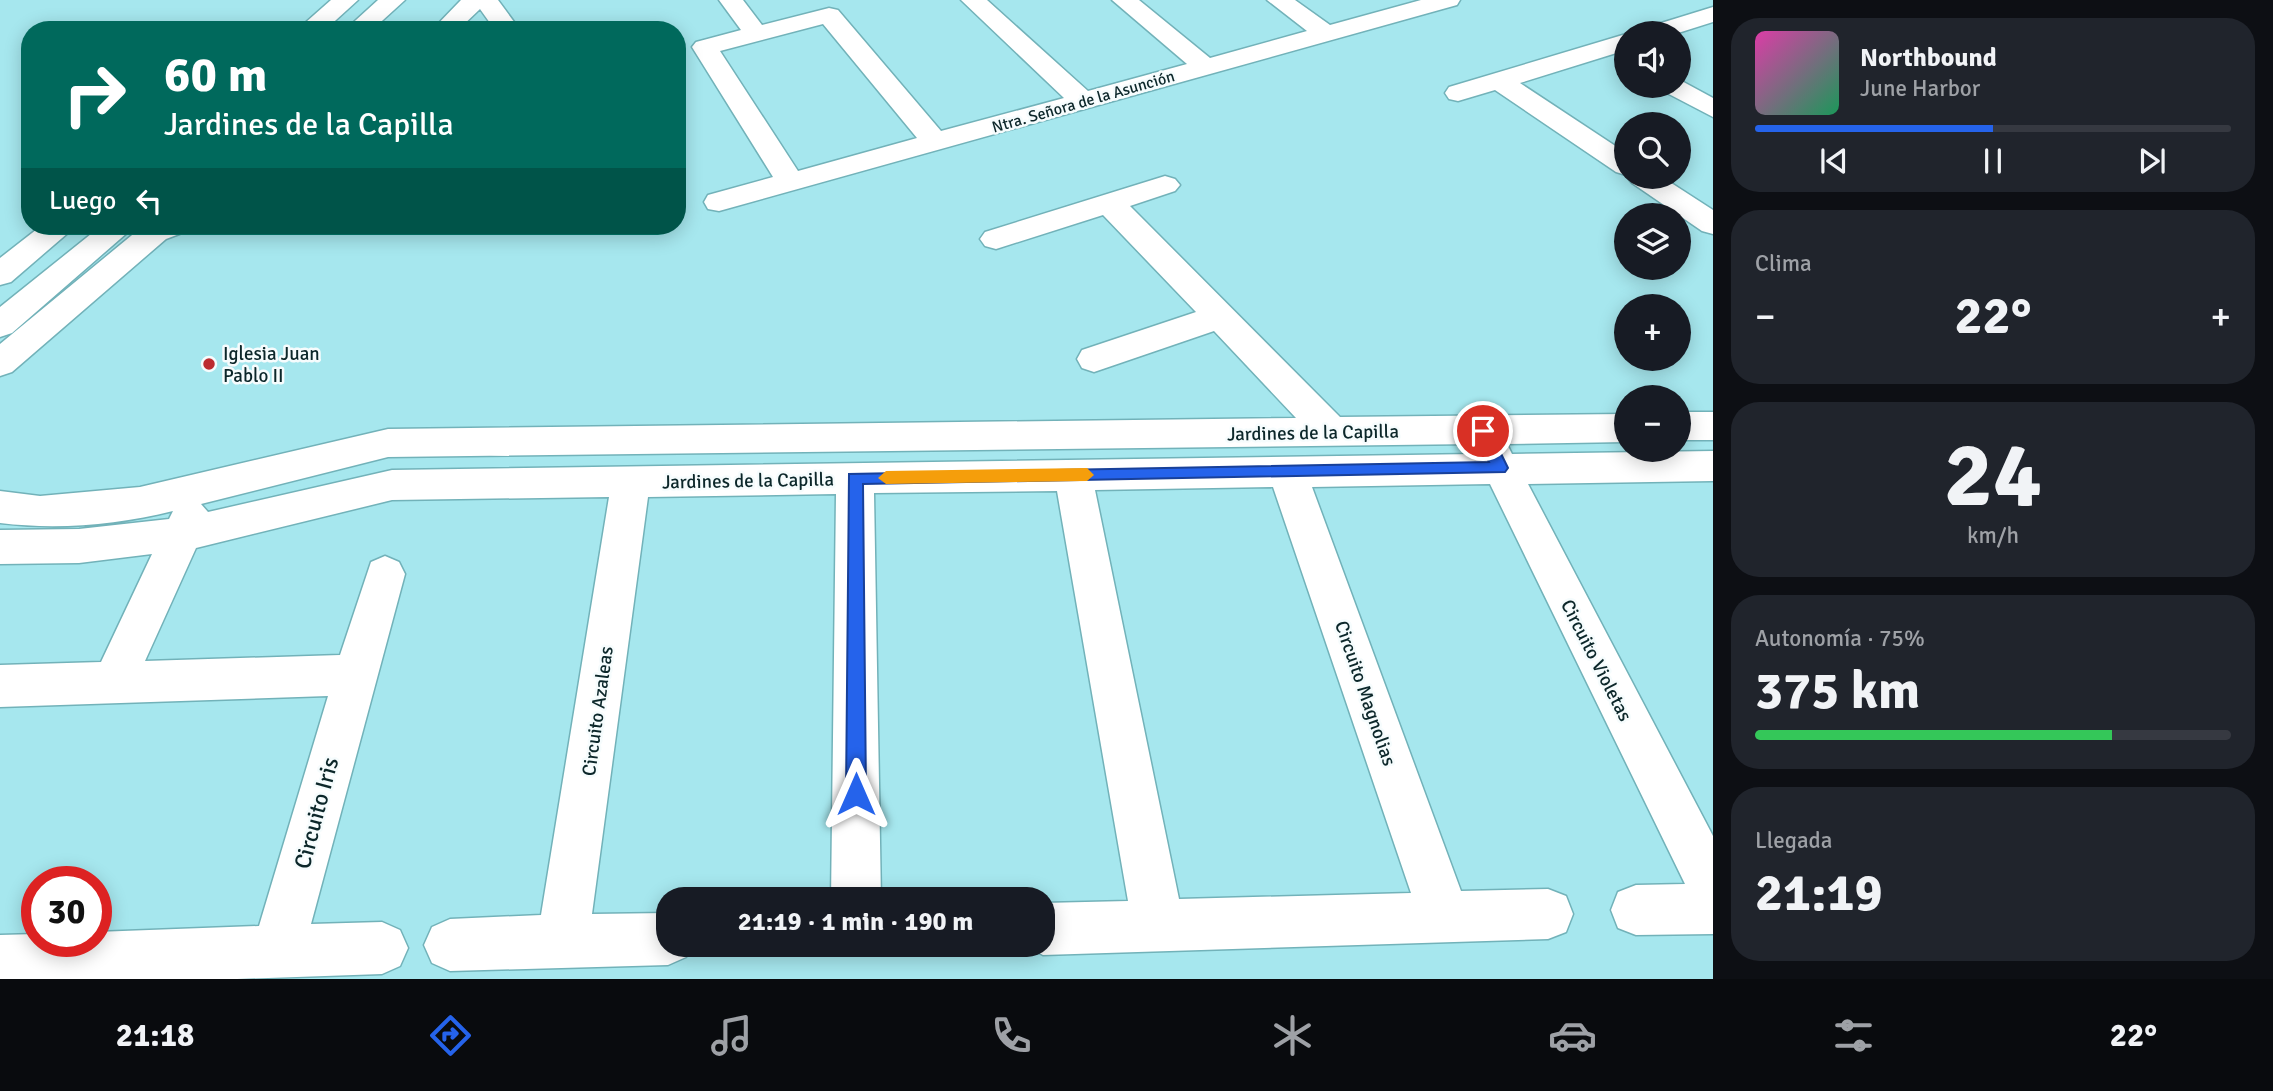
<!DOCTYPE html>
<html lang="es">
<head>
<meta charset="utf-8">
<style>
	body { margin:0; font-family:Signika,sans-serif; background:#20242c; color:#f1f3f6; height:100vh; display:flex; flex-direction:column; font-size:26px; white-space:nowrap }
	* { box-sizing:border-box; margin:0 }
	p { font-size:23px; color:#9ea1a6 }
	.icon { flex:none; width:38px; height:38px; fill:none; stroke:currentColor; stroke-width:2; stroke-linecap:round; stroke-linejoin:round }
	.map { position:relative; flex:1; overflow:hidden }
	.details { display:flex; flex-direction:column; gap:18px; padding:18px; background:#0d0f14; width:560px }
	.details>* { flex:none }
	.top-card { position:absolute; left:21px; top:21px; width:665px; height:214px; border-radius:28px; box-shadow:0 4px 18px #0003; background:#00695c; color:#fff; overflow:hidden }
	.fabs { position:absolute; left:1614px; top:21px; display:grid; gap:14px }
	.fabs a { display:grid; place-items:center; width:77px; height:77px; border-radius:50%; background:#171b24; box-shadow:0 4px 18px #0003; font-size:35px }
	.speed { position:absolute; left:21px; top:866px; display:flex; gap:14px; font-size:35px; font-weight:700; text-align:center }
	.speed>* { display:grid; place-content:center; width:91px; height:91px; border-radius:50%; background:#171b24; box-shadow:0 4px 18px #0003; line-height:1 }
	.speed .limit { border:10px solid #d22; background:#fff; color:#111 }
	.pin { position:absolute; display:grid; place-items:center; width:60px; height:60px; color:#fff; margin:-30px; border:4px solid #fff; border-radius:50%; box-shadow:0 2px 7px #0007 }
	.me { position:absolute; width:77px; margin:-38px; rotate:0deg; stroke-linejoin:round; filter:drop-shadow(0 0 5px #0008) }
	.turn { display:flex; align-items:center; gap:24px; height:147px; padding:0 28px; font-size:32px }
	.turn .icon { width:91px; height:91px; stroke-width:2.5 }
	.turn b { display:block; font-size:49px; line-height:60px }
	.then { display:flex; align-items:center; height:66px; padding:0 28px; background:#0003; gap:14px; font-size:26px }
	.big { font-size:52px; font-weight:700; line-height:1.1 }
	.details .card { flex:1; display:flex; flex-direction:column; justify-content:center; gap:10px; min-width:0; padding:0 24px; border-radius:28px; background:#20242c }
	.details .dial { align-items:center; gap:0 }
	.dial b { font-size:91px; line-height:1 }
	.song { display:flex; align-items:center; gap:21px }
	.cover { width:84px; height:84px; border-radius:10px; background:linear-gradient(135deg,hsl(320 70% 55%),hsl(150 70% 35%)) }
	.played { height:7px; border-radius:4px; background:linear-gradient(90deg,#2563eb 50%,#363941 50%) }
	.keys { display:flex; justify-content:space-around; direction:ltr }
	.heat { display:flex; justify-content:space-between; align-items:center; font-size:38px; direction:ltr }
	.charge { height:10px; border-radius:5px; background:linear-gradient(90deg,#34c759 75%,#363941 0) }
	.trip { position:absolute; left:656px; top:887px; width:399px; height:70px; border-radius:28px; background:#171b24; box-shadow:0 4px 18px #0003; font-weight:700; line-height:70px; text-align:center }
	.tab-bar { display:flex; height:112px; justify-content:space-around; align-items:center; background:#090b0e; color:#9ea1a6 }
	.tab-bar .icon { width:49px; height:49px }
	.tab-bar .current { color:#2563eb }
	.tab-bar b { font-size:32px; color:#f1f3f6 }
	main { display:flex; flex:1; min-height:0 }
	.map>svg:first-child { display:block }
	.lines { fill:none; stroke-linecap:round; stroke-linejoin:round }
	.minor-casing { stroke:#72b2b9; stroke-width:3 }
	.major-casing { stroke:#72b2b9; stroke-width:3 }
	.minor { fill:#fff; fill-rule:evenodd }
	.major { fill:#fff; fill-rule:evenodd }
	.route { fill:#2563eb; stroke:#184099; stroke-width:2 }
	.slow { fill:#f59e0b }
	.poi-dot { fill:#bc2c31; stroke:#f6fcfd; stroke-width:2.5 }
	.labels { text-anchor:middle; stroke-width:5; stroke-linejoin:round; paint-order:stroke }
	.far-street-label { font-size:16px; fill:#0c272a; stroke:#f6fcfd }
	.poi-label { font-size:19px; fill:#0c272a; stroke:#f6fcfd; text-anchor:start }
	.street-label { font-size:19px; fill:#0c272a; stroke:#f6fcfd }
	.near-street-label { font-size:23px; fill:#0c272a; stroke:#f6fcfd }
</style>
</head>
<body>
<main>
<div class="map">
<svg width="1713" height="979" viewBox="0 0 1713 979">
	<rect width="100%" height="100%" fill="#a6e7ee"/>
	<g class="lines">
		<defs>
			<path id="minor" d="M331,0H358L325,30H297Z
				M461,0H498L520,30H495L480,9L458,30H432Z
				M719,0H743L762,25L829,8L838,10L941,131L1064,98L961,0H987L1088,91L1187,64L1112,0H1139L1210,58L1307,31L1267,0H1295L1330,25L1421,0H1460L1457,5L719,211L708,209L704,202L708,195L773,177L692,47L696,42L741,30ZM823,24L917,138L798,171L720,51Z
				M1713,7V22L1678,33H1641L1645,28Z
				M1626,34V50L1520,83L1626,153V175L1616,172L1495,90L1458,101L1449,99L1445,93L1449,87Z
				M1678,79L1713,98V117L1665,92L1661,86H1678Z
				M1165,176L1175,179L1180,185L1175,191L1130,206L1340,417L1626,414V442L1507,444L1512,454L1713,451V481L1528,484L1713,836V934L1636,935L1618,928L1611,910L1618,892L1636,885L1685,884L1490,484L1312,487L1461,891L1548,889L1566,896L1573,914L1566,932L1548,939L1043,955L1024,945H1043V903L1128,901L1057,491L874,493L881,900H831L836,494L648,497L592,914L668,913V945H691L686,957L668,965L450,971L432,963L424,945L432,927L450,919L541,915L609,497L392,500L196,548L145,661L340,655L371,562L385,556L399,562L405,574L311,924L382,922L400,930L408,948L400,966L382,974L237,979H0V935L37,934V942H96V932L259,926L328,696L0,707V665L101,662L152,554L79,563L0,564V530L79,529L169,519L173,511C117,525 57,530 0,523V491L40,496L140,487L388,429L1296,418L1214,331L1094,372L1082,368L1077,359L1082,350L1196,312L1103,215L996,249L985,246L980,239L985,232ZM1475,444L1472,449L1475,454L392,470L208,512L201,504L388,457ZM1273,487L1411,893L1179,899L1095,490Z
				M1627,177H1662L1713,210V234L1702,231L1632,183Z
				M41,226H76L11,282L0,285V258Z
				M143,226H186L182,233L166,239L12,372L0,376V344Z
				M1678,412H1713V440H1678Z"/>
			<path id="major" d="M378,0H405L372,30H345Z
				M101,226H135L12,333L0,337V307Z"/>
		</defs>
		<use href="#minor" class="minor-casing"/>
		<use href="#major" class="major-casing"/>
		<use href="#minor" class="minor"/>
		<use href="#major" class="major"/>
	</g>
	<path class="route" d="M1483,425L1488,427L1508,468L1505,472L863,484L866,794L863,801L856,804L849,801L846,794L849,474L1489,462L1475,431Z"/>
	<path class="slow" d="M1087,468L1094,475L1087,481L886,484L878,478L886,471Z"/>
	<circle class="poi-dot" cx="209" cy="364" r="7"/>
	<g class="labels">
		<g class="far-street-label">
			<text transform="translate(1083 101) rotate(-16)" y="6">Ntra. Señora de la Asunción</text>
		</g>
		<g class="poi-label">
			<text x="223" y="360">Iglesia Juan<tspan x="223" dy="22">Pablo II</tspan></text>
		</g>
		<g class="street-label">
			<text transform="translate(1313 432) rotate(-1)" y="7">Jardines de la Capilla</text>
			<text transform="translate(748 480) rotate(-1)" y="7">Jardines de la Capilla</text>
			<text transform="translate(1597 660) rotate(63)" y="7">Circuito Violetas</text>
			<text transform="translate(1366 693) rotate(71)" y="7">Circuito Magnolias</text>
			<text transform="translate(597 711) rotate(-82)" y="7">Circuito Azaleas</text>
		</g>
		<g class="near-street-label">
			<text transform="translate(316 813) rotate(-75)" y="8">Circuito Iris</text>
		</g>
	</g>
</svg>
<div class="fabs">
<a><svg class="icon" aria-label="sound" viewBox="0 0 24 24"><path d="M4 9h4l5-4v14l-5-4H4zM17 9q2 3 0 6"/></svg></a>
<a><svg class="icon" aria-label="search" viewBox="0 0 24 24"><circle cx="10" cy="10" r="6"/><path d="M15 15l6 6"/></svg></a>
<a><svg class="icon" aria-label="layers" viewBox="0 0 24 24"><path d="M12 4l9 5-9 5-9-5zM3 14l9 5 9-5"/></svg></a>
<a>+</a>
<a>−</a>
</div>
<div class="speed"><div class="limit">30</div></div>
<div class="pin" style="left:1483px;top:431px;background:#d93025"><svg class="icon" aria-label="arrive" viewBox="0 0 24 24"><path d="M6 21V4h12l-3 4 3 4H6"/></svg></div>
<svg class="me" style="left:856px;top:794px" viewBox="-20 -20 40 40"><path d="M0-17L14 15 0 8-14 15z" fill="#2563eb" stroke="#fff" stroke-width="4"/></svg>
<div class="trip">21:19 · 1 min · 190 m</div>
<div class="top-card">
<div class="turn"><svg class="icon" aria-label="right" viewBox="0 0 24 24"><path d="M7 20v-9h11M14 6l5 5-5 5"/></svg><div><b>60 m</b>Jardines de la Capilla</div></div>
<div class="then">Luego<svg class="icon" aria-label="left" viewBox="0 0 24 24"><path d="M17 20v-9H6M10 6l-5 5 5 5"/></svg></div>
</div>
</div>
<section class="details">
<div class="card">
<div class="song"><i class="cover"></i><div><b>Northbound</b><p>June Harbor</p></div></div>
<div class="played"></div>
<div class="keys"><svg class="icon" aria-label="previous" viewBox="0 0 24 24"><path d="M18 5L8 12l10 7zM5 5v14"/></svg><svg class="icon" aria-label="pause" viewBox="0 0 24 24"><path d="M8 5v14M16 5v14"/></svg><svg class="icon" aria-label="next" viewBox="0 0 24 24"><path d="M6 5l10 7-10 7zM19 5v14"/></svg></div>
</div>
<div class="card"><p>Clima</p>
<div class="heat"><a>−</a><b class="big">22°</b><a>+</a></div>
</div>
<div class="card dial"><b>24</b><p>km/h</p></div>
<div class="card"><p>Autonomía · 75%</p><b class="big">375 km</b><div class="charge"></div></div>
<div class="card"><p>Llegada</p><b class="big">21:19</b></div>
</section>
</main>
<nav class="tab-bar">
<b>21:18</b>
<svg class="icon current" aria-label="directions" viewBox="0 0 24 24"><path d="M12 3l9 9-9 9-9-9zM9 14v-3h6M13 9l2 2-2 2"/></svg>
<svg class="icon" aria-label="music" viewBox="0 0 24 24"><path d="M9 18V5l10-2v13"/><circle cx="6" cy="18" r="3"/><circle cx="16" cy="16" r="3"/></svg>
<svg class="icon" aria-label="phone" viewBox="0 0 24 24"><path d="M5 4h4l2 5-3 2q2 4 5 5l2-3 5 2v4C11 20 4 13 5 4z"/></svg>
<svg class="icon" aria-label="climate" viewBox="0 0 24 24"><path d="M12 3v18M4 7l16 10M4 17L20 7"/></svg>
<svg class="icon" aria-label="car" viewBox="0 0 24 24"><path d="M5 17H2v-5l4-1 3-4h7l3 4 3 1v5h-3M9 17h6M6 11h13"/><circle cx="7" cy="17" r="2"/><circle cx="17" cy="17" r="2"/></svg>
<svg class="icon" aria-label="filters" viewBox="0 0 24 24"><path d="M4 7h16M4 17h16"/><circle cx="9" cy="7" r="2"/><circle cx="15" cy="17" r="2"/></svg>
<b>22°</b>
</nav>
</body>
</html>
